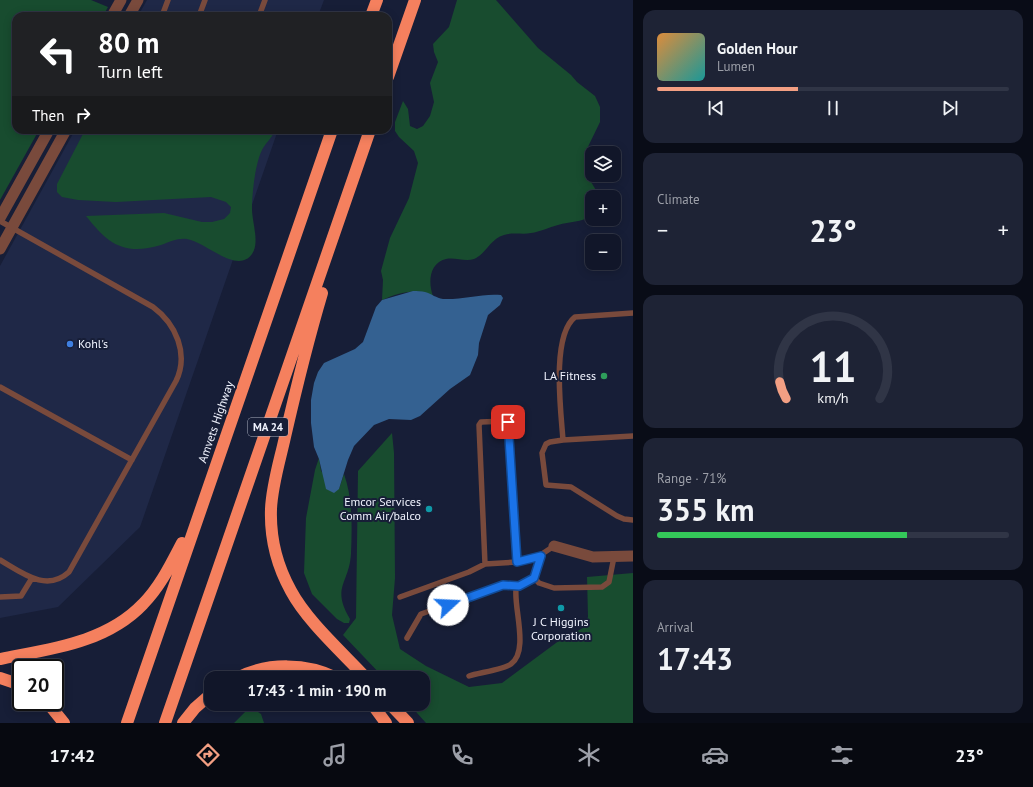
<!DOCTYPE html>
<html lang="en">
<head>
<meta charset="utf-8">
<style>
	body { margin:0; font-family:"PT Sans",sans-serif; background:#1e2335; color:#f1f3f6; height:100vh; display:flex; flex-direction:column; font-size:15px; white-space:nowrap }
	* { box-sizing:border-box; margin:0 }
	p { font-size:13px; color:#9c9fa8 }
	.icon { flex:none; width:22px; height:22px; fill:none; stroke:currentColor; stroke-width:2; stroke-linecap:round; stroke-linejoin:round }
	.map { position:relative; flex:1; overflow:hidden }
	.drawer { display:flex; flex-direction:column; gap:10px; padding:10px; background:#090c17; width:400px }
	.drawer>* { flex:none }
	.guide { position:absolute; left:12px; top:12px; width:380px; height:122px; border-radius:12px; box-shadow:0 2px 10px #0003,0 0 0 1px #303546; background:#202124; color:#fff; overflow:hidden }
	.buttons { position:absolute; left:585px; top:146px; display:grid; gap:8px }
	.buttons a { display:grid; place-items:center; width:36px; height:36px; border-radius:8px; background:#111629; box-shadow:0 2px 10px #0003,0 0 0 1px #303546; font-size:20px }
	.speed { position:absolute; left:12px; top:659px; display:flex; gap:8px; font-size:20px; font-weight:700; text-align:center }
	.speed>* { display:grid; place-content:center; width:52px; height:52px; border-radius:50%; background:#111629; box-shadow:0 2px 10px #0003,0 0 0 1px #303546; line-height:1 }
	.speed .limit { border:2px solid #111; border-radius:6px; background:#fff; color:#111 }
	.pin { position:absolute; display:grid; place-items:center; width:34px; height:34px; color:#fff; margin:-17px; border-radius:8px; box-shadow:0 2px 6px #0006 }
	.me { position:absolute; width:44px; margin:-22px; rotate:70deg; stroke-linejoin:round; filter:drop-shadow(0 0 3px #0008) }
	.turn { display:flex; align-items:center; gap:14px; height:84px; padding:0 20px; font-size:18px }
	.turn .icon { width:52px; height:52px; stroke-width:2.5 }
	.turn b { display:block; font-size:28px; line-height:34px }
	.then { display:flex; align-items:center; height:38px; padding:0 20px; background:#0003; gap:8px; font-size:15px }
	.big { font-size:30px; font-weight:600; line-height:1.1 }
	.drawer .tile { flex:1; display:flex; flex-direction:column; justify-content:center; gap:6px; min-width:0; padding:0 14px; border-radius:12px; background:#1e2335 }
	.drawer .dial { align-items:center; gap:0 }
	.dial svg { height:104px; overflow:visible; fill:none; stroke:#303546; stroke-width:7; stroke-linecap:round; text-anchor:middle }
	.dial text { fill:#f1f3f6; stroke:none }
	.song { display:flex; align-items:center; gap:12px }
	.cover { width:48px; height:48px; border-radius:6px; background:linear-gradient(135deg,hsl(30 70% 55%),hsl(180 70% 35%)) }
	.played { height:4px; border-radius:2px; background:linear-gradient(90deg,#f39f83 40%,#303546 40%) }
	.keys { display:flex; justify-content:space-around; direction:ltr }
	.heat { display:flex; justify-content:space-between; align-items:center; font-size:22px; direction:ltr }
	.charge { height:6px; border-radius:3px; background:linear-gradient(90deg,#34c759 71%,#303546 0) }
	.trip { position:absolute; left:204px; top:671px; width:226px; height:40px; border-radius:12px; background:#111629; box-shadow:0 2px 10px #0003,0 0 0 1px #303546; font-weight:600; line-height:40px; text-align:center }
	.tab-bar { display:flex; height:64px; justify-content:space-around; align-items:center; background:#070910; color:#9c9fa8 }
	.tab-bar .icon { width:28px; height:28px }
	.tab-bar .current { color:#f39f83 }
	.tab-bar b { font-size:18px; color:#f1f3f6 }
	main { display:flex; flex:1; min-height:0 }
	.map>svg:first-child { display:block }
	.built { fill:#1f2847 }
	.green { fill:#184c2f }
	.water { fill:#346191 }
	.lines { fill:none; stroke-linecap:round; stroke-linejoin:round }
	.lane { stroke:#794a3c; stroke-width:5.5 }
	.street { stroke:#794a3c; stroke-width:11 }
	.highway { stroke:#f5805e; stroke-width:12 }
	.route-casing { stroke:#114b97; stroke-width:10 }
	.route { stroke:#1a73e8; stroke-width:7 }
	.shop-dot { fill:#3f7fe0; stroke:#171e37; stroke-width:1.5 }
	.leisure-dot { fill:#2e9e5b; stroke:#171e37; stroke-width:1.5 }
	.culture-dot { fill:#0f9aa8; stroke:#171e37; stroke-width:1.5 }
	.labels { text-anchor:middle; stroke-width:4; stroke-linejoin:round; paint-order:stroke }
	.shield { fill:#171e37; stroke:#afb3c2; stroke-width:1 }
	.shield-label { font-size:11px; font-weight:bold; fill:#f0f3fe }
	.poi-label { font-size:12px; fill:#f0f3fe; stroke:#171e37; text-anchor:end }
	.street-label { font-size:12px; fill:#f0f3fe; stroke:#171e37 }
</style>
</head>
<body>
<main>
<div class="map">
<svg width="633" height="723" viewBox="0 0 633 723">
	<rect width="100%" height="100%" fill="#171e37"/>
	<path class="built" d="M147,0H324L318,16H138Z
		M75,130H278L140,527L58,607L0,618V266Z"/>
	<path class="green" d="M0,0H91L108,7L103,16H16V130H39L0,200Z
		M457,0H496L538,48L571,75L577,82L595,96L600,107V122L584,155V170L600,197H592V215C581,223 570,221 558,225C549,227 540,232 531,233C523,235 513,232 504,235C490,239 486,254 474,259C465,262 455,257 446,259C429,263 428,283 433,296C417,287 398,293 382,300L383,280L381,271L390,238L409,198L418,163L414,151L399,137L395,131V122L403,101L408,109L410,126L417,129L423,126L430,116L434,102L430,83L438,62L434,52L433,44L449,27Z
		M85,130H275C271,140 266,142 262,150C255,164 252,194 252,209C252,222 260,243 252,254C237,275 206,242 187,239C177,238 170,242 161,245C124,256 108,244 86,216L164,213L202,222H212L224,219L230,213L231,207L226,202L211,197L116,202L78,200L62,197L57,192V184Z
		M392,433L394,453L395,578L392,615L400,649L426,666L469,687L502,683L560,640L583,628L588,617L587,577L633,573V723H426L409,704H423V678H384L343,635L356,618L358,471Z
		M319,458L321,471L339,489L344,474C353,499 352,528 351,554C349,584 331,587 350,619L349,623H344L337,619L312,594L304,573L306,518L315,470Z
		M248,709L255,710L261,714L264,723H234Z"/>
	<path class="water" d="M413,291C417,291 422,291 425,292C432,294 436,298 443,299C462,300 483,293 501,295L503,298L500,305L488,315L479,343L478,355L470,375L450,389L420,416L411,420L389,419L374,425L354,446L348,460L339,489L334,493L326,489L319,459L314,447L311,423V400L314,383L318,372L324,363L355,349L363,342L376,307L382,300Z"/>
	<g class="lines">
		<path class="lane" d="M162,16L168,0
			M199,16L205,0
			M259,16L265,0
			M0,221L153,307C176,324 189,354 176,381L69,572C46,593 21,572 0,560
			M633,313L575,317C551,336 561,412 563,440L633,436
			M0,387L132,460
			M563,440L550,442L546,444L542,453L546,485L571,487L617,516L624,519L633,520
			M485,564L479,425L481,422L507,421L509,423L517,562
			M534,578L539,583L554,588L602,587L609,582L614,557
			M0,597L21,596L32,578
			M400,597L469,572L485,564L517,562L536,558L554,546
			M407,638L421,614L503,585L519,586
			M469,676C478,673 505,669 511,664C529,651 514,609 516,590L534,578L541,556"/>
		<path class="street" d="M112,16L121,0
			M129,16L138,0
			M0,218L49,130
			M0,249L66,130
			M554,546L593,557L633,556"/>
		<path class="highway" d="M371,16L377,0
			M388,77L415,0
			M322,293C308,340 296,389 285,437C280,460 272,485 271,509C270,537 277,566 291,591C307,621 342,652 366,678
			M0,659C50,649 106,643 143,604C160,587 171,564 182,543
			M0,678L21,685
			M237,678C268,662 307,663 337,678
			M47,702L64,723
			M372,704L386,723
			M390,704L408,723
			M127,723L332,130
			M165,723L370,130
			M183,723L195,708L211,694"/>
	</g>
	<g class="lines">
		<defs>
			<path id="route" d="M448,605L503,585L519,586L534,578L541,556L517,562L508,422"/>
		</defs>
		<use href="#route" class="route-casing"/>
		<use href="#route" class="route"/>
	</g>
	<circle class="shop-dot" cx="70" cy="344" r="4"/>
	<circle class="leisure-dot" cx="604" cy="376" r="4"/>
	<g class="culture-dot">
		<circle cx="429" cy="509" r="4"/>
		<circle cx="561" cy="608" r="4"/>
	</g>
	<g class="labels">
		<rect class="shield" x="248" y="418" width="40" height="18" rx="3"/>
		<g class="shield-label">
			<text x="268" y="431">MA 24</text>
		</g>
		<g class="poi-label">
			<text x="78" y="348" text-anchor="start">Kohl's</text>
			<text x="596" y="380">LA Fitness</text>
			<text x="421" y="506">Emcor Services<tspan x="421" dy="14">Comm Air/balco</tspan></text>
			<text x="561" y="626" text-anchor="middle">J C Higgins<tspan x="561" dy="14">Corporation</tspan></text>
		</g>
		<g class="street-label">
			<text transform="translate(216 422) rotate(-71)" y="4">Amvets Highway</text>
		</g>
	</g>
</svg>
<div class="buttons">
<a><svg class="icon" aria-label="layers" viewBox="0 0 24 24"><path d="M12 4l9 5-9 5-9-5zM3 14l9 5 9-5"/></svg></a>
<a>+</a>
<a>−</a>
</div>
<div class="speed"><div class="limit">20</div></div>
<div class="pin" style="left:508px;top:422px;background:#d93025"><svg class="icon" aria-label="arrive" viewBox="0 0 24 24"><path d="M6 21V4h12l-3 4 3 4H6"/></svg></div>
<svg class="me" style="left:448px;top:605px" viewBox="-20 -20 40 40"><circle r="19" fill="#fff"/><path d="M0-13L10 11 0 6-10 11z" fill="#1a73e8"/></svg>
<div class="trip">17:43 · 1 min · 190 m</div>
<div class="guide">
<div class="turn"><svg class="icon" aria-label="left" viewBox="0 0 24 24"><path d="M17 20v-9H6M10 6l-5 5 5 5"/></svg><div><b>80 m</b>Turn left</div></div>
<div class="then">Then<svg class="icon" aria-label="right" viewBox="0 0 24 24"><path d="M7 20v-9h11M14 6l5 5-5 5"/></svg></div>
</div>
</div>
<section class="drawer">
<div class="tile">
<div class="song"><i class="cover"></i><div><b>Golden Hour</b><p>Lumen</p></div></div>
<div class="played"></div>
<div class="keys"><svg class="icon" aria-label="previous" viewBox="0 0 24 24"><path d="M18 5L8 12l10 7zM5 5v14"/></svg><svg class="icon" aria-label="pause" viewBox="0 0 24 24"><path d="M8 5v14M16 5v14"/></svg><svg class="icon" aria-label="next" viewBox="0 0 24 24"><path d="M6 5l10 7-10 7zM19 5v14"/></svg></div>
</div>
<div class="tile"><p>Climate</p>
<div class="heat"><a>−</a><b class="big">23°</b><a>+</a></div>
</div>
<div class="tile dial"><svg viewBox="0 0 100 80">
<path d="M14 69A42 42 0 1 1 86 69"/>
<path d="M14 69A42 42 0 0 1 9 56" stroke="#f39f83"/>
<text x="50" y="56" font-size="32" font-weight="700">11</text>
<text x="50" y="72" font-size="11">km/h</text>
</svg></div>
<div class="tile"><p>Range · 71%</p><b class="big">355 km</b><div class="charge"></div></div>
<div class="tile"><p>Arrival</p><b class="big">17:43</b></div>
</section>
</main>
<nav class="tab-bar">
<b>17:42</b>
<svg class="icon current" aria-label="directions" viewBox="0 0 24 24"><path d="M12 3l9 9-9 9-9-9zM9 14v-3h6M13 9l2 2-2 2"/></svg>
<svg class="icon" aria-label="music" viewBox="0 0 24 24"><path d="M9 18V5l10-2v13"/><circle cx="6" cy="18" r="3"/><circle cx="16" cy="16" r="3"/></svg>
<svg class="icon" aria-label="phone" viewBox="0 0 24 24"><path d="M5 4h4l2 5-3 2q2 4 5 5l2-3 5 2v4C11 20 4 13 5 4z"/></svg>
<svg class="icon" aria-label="climate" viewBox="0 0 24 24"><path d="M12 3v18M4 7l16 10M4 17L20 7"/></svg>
<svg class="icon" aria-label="car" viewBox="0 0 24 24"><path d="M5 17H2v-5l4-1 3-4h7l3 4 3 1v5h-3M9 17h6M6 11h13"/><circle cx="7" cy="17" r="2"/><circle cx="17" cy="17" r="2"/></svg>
<svg class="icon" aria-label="filters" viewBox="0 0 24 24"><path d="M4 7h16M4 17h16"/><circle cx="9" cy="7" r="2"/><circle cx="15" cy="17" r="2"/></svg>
<b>23°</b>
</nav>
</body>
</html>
